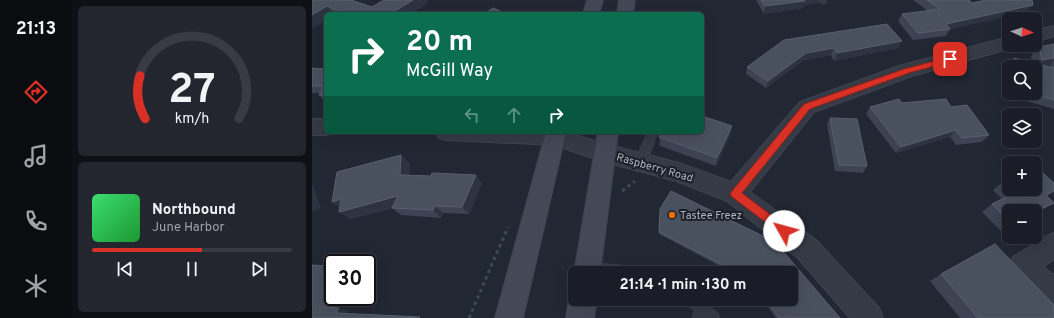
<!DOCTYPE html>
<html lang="en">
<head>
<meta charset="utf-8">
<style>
	body { margin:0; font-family:Overpass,sans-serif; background:#23262f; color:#f1f3f6; height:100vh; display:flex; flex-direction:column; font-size:15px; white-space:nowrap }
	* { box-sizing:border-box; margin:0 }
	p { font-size:13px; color:#9fa2a7 }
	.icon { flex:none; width:22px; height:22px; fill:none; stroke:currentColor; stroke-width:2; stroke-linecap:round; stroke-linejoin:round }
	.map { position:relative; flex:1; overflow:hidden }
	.details { display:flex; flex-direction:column; gap:6px; padding:6px; background:#0e1015; width:240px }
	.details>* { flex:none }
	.hud { position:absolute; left:12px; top:12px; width:380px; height:122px; border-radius:6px; box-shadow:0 4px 16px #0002,0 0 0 1px #383b44; background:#0b6e4f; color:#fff; overflow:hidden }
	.needle { width:26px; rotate:93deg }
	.tools { position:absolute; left:690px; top:12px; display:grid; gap:8px }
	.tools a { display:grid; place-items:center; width:40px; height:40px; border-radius:6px; background:#1a1d27; box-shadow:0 4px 16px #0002,0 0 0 1px #383b44; font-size:20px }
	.speed { position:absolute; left:12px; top:254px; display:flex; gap:8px; font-size:20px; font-weight:700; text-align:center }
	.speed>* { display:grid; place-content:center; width:52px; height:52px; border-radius:50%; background:#1a1d27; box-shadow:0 4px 16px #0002,0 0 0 1px #383b44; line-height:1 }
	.speed .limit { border:2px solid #111; border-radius:6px; background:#fff; color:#111 }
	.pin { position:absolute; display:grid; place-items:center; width:34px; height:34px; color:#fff; margin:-17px; border-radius:8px; box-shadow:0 2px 6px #0006 }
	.me { position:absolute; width:44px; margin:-22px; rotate:308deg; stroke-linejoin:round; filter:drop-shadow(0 0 3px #0008) }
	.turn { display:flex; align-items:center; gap:14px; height:84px; padding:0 16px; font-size:18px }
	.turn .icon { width:52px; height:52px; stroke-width:2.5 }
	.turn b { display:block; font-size:28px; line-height:34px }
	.lanes { display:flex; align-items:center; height:38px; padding:0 16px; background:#0003; justify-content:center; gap:20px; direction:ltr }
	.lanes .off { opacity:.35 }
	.details .card { flex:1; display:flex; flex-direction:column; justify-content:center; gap:6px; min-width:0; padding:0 14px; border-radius:6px; background:#23262f }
	.details .dial { align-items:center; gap:0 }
	.dial svg { height:104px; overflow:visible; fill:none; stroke:#383b44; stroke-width:7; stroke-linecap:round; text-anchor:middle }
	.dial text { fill:#f1f3f6; stroke:none }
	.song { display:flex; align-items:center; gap:12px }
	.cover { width:48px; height:48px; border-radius:6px; background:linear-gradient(135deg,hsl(140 70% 55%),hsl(130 70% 35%)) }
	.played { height:4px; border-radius:2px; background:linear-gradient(90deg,#d93025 55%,#383b44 55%) }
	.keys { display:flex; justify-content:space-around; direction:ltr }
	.trip { position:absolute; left:256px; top:266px; width:230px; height:40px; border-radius:6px; background:#1a1d27; box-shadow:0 4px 16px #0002,0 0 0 1px #383b44; font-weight:700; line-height:40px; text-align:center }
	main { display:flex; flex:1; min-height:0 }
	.menu { display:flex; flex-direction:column; width:72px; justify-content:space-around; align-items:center; background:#0a0c10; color:#9fa2a7 }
	.menu .icon { width:28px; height:28px }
	.menu .on { color:#d93025 }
	.menu b { font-size:18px; color:#f1f3f6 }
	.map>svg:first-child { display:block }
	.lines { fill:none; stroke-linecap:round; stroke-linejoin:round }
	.service-casing { stroke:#3e434e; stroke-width:1 }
	.minor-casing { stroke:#3e434e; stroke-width:2 }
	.secondary-casing { stroke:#3e434e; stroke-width:2 }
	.path { stroke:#3c4a4d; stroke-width:3; stroke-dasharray:3.5 3.5; stroke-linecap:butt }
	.service { fill:#353a45; fill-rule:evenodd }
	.minor { fill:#353a45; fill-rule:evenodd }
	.secondary { fill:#434957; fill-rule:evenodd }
	.wall { fill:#3d4352; fill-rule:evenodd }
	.shaded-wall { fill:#2d3341 }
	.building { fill:#49505e; stroke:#595f6e }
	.route { fill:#d93025; stroke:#8d1f18 }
	.food-dot { fill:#e8710a; stroke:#1a1f29; stroke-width:1.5 }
	.labels { text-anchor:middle; stroke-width:4; stroke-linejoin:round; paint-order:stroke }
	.street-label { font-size:11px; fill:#afb4c1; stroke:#1a1f29 }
	.poi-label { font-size:11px; fill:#afb4c1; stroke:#1a1f29; text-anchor:start }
</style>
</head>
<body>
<main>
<nav class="menu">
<b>21:13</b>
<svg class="icon on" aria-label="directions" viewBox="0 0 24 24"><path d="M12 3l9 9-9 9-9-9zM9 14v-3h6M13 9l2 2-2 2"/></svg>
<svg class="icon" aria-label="music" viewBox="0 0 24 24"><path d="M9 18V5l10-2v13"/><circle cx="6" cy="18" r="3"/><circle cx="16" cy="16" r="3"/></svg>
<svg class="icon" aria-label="phone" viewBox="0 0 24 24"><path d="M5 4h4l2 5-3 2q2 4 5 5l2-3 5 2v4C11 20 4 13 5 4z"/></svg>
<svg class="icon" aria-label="climate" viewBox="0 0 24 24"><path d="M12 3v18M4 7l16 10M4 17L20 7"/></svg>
</nav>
<section class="details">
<div class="card dial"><svg viewBox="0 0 100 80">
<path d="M14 69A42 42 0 1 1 86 69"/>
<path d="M14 69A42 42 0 0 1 10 36" stroke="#d93025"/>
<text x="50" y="56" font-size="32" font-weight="700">27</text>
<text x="50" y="72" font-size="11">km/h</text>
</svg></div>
<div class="card">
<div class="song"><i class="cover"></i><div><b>Northbound</b><p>June Harbor</p></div></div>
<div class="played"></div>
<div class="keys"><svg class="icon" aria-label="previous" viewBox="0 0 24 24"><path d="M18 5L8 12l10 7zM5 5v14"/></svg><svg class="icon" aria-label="pause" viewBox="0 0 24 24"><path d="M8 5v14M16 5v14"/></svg><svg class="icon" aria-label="next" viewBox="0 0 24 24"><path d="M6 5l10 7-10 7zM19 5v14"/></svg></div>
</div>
</section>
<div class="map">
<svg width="742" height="318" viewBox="0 0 742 318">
	<rect width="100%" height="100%" fill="#222734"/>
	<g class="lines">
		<defs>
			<path id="service" d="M504,0H513L515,2L511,4Z
				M336,132H346L335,162L333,165L329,167L325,165L323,162Z
				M276,262L327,267L332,268L334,273H273L269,268L271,263Z
				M370,299H390L406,313L408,318H380L382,310L372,304Z"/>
			<path id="minor" d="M742,26V36L723,42V30Z
				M697,37V45H705L703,47L600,76L502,112L438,192L504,240L567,308L571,318H538L486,258L415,201L364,181L293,162L242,145L134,140L127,138L124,132H253L293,144L367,163L419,182L488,102L587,66Z
				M0,119H14V132L21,133L14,135H0Z
				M742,233V259L731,267L742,275V306L732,302L701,275L697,266L701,257L733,237Z"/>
			<path id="secondary" d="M275,0H291L287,14H271Z
				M307,0H323L321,14H305Z
				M234,132H254L211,318H183Z
				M286,132H306L288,273H263V276L262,273Z
				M261,289H263V299H285L282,318H254L257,299Z"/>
		</defs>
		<use href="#service" class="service-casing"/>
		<use href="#minor" class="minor-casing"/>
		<use href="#secondary" class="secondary-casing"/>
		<path class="path" d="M310,191L323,181
			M157,318L196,227"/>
		<use href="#service" class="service"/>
		<use href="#minor" class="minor"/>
		<use href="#secondary" class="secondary"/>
	</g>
	<path class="wall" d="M0,0L60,7L72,0H114L116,3L98,14H14Z
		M444,0H506V3L492,5L491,8L452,14Z
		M601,0H657L660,3L715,12L638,29L634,36L601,40L586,21L590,14L616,11Z
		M472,40L586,48L522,61L519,55L492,60L454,88L434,74L435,67Z
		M742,44V109L714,101V93H723V67H697V85L696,84V65L702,58L720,63L719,56L727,47ZM734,66H738L741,68Z
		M0,68L14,69V95L8,93H0Z
		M7,95H14V102Z
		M590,103L639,107L677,135L670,142L644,145L638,137L584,153L554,114L558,107Z
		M518,118L555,166L551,173L523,171L515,124Z
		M418,135L404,166L348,146L347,137Z
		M89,155L98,164L97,175L170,183L157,214L131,213L129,218L89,215L80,208L38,219L27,212V207L20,202Z
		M697,167V189H723L736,196L730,210L723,214V211H697V236L695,237L670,212L680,204L690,199L681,190L691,182L695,180L688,174Z
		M359,191L463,242L528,318H464L450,299H479V273H421L347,234L348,209Z
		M629,274L741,303H742V318H648L618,281Z"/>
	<path class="shaded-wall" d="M101,0H114L116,3L98,14H78Z
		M491,0H506V3L492,5L491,8L452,14L453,6Z
		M721,5L715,12L638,29L634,24Z
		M15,6L22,14H14V20L0,29V15Z
		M590,41L586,48L522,61L525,53Z
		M522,48L519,55L492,60L454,88L456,81L494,53Z
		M742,58V61L738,66L723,68V67L730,60Z
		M420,126L418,135L404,166L405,158Z
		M644,130L638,137L584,153L589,147Z
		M89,155L98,164L97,183L88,175Z
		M164,175L170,183L157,214L150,207Z
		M0,182L9,208L0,212Z
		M742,191V192L736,196L722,203L734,195Z
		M86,196L95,203L38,219L27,212Z
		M29,199L31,209L20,202Z
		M742,203L730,210L723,214V212Z
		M123,206L131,213L129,218L121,210Z
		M15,266L21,269V276L10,273Z
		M21,293V297H31L24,311L13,307Z
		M27,308L37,311L34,317L24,313Z"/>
	<path class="building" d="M0,0H39L60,7L72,0H101L78,14H32L15,6L0,15Z
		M449,0H493V1L453,6Z
		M615,0H657L660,3L674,0H720L721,5L634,24L638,29L606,33L590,14L628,9Z
		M181,8L195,14H172Z
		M575,24L590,41L525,53L522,48L494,53L456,81L435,67L472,40Z
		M742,44V58L730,60L727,47Z
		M702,58L742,68V100L721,94V93H723V67H702Z
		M0,68L14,69V95H7L12,86H0Z
		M587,99L590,103L634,99L639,107L655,105L677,135L650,138L644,130L589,147L558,107Z
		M390,116L420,126L405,158L347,137L350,132H390Z
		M518,118L545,119L555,166L527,165Z
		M89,155L88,175L119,176L120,173L164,175L150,207L123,206L121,210L80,208L86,196L27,212L29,199L20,202L25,172Z
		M714,158L719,163H704Z
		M723,166L742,183V191L734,195L742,203L723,212V211H697V221L680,204L702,193L698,189H723Z
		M697,179V188L691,182Z
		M359,191L463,242L528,318H467L453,299H479V273H426L347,232L348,209Z
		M683,244L742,305V318H666L629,274Z
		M0,265L15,266L10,273H21V293L13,307L27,308L24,313L108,317L107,318H0Z"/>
	<path class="route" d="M638,57L642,59L641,61L597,73L498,109L430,193L476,228L478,231L476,234L472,236L469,234L420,197L418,194L420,191L492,104L592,69Z"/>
	<circle class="food-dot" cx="360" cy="215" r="4"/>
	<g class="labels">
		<g class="street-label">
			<text transform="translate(343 167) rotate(16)" y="4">Raspberry Road</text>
		</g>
		<g class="poi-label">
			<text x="368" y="219">Tastee Freez</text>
		</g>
	</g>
</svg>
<div class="tools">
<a><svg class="needle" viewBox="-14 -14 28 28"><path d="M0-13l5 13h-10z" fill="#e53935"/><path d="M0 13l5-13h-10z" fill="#9fa2a7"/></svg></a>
<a><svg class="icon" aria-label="search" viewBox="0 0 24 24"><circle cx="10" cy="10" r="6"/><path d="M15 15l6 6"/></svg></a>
<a><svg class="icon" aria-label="layers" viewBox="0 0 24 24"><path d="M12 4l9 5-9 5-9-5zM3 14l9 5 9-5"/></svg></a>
<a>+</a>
<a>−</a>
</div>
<div class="speed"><div class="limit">30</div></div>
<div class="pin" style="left:638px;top:59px;background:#d93025"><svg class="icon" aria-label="arrive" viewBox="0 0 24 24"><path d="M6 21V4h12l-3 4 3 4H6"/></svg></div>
<svg class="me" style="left:472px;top:231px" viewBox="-20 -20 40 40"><circle r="19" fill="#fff"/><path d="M0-13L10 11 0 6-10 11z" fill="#d93025"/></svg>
<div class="trip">21:14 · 1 min · 130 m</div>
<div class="hud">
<div class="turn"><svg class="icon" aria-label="right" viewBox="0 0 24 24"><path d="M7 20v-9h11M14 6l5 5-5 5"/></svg><div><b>20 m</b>McGill Way</div></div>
<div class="lanes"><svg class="icon off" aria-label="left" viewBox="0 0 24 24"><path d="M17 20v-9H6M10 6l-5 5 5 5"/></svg><svg class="icon off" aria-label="ahead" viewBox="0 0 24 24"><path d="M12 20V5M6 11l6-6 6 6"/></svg><svg class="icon" aria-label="right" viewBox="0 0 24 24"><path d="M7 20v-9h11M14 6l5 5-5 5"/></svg></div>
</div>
</div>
</main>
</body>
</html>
